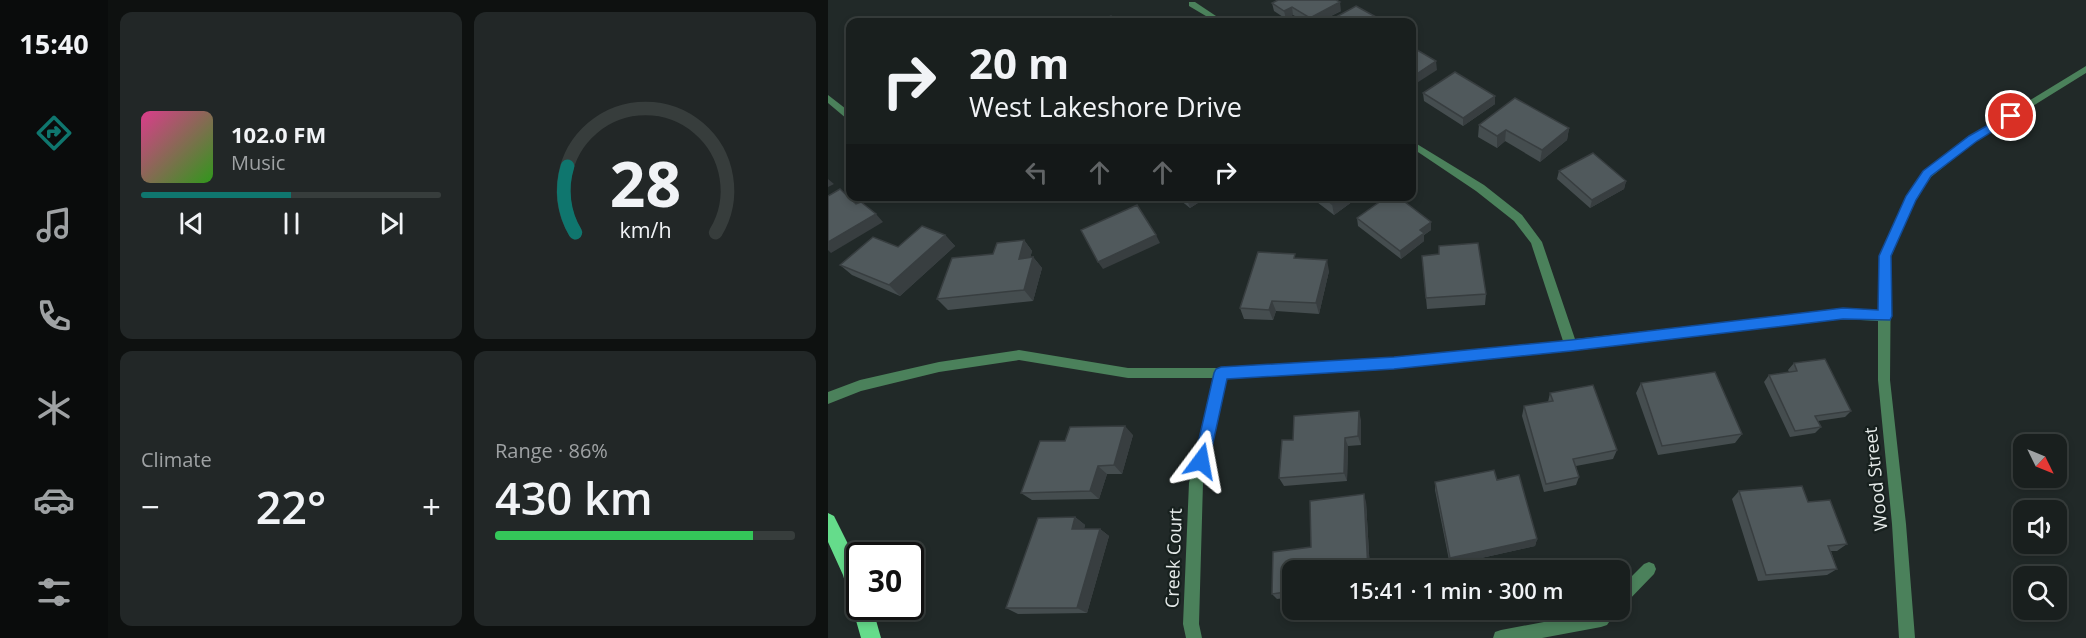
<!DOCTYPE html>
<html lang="en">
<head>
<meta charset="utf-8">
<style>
	body { margin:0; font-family:"Open Sans",sans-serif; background:#222727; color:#f1f3f6; height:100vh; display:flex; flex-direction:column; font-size:22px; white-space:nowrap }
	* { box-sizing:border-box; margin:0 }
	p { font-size:20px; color:#9fa2a4 }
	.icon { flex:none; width:33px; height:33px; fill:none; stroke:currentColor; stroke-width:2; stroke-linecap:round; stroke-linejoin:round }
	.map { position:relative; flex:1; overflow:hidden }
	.panel { display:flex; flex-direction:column; gap:12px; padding:12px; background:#0e1110; width:720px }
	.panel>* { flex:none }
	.banner { position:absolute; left:18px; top:18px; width:570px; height:183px; border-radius:12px; box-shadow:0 3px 9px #0003,0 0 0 2px #373d3c; background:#191f1e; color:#f1f3f6; overflow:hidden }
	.needle { width:39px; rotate:133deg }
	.fabs { position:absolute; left:1185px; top:434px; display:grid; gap:12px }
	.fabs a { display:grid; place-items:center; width:54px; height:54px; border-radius:12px; background:#191f1e; box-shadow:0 3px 9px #0003,0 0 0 2px #373d3c; font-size:30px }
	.speed { position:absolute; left:18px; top:542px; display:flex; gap:12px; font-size:30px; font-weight:700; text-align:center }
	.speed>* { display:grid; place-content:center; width:78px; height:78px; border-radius:50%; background:#191f1e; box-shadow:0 3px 9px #0003,0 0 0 2px #373d3c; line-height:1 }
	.speed .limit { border:3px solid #111; border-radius:9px; background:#fff; color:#111 }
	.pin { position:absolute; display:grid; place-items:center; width:51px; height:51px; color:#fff; margin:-26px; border:3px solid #fff; border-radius:50%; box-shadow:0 2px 6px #0007 }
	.me { position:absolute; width:66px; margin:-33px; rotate:13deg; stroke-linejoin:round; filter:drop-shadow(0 0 4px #0008) }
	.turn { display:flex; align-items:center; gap:21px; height:126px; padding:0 24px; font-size:27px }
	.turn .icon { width:78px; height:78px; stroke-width:2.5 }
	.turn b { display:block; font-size:42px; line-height:51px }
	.lanes { display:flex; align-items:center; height:57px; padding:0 24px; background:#0003; justify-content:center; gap:30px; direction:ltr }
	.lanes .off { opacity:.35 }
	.big { font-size:45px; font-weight:600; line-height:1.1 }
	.panel .card { flex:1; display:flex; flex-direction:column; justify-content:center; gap:9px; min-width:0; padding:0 21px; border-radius:12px; background:#222727 }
	.panel .dial { align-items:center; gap:0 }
	.dial svg { height:156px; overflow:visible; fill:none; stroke:#373d3c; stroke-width:7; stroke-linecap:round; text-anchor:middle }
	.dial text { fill:#f1f3f6; stroke:none }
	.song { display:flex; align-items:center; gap:18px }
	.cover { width:72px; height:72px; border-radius:9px; background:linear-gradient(135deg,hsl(330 70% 55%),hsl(110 70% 35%)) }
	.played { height:6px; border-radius:3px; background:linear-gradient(90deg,#0f766e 50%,#373d3c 50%) }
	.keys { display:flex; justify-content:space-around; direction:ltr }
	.heat { display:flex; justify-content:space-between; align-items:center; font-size:33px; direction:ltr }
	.charge { height:9px; border-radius:4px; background:linear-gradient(90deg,#34c759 86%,#373d3c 0) }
	.panel .tiles { flex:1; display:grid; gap:12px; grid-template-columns:repeat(2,1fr) }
	.trip { position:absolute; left:454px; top:560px; width:348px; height:60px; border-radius:12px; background:#191f1e; box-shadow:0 3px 9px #0003,0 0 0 2px #373d3c; font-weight:600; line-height:60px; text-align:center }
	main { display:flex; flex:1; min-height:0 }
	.menu { display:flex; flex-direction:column; width:108px; justify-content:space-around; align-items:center; background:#0a0c0c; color:#9fa2a4 }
	.menu .icon { width:42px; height:42px }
	.menu .on { color:#0f766e }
	.menu b { font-size:27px; color:#f1f3f6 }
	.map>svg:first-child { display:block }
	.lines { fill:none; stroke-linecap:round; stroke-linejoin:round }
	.street { fill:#4b815b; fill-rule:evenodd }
	.primary { fill:#65dc8b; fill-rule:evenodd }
	.wall { fill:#454d4f }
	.shaded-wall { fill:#383e40 }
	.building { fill:#50595c; stroke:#383e40; stroke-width:1.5 }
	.route { fill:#1a73e8; stroke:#114b97; stroke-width:1.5 }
	.labels { text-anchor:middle; stroke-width:4.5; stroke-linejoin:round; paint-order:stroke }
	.street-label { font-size:18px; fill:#e6ebea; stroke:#17201e }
</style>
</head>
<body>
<main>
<nav class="menu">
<b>15:40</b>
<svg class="icon on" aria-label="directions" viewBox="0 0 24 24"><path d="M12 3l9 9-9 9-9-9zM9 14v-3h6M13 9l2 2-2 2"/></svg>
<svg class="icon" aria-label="music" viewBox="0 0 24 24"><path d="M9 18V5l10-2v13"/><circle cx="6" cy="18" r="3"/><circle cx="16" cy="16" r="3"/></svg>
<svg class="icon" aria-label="phone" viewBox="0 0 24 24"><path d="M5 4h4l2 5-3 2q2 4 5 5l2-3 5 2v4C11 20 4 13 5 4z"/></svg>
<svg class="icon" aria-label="climate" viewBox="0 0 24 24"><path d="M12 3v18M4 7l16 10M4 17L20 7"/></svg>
<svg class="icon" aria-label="car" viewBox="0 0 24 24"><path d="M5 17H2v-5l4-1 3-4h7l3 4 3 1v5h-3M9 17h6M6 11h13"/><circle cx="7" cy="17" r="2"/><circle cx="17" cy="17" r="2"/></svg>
<svg class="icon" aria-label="filters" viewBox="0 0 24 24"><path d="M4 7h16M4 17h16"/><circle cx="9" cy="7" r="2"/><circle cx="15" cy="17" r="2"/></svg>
</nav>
<section class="panel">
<div class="tiles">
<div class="card">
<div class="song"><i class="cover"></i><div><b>102.0 FM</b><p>Music</p></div></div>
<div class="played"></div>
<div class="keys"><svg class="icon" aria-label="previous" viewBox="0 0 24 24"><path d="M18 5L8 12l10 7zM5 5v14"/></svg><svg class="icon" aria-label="pause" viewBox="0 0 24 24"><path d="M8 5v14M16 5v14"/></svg><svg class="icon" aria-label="next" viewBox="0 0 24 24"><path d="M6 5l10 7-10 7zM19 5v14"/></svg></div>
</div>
<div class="card dial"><svg viewBox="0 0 100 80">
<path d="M14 69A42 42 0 1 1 86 69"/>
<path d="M14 69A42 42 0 0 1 10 35" stroke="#0f766e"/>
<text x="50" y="56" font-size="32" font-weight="700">28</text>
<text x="50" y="72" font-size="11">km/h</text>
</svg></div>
<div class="card"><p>Climate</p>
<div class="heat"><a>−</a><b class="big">22°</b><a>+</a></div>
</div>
<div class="card"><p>Range · 86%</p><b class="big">430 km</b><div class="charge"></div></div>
</div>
</section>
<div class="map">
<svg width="1258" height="638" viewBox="0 0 1258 638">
	<rect width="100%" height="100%" fill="#212928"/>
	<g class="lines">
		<path class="street" d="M361,2H367L397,22H388L361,6Z
			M1258,66V73L1148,141L1103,177L1087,200L1063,257L1062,380L1078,524L1087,638H1071L1064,524L1050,380V321L1015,319L743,350L521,372L398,378L375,483L371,624L374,638H358L355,624L361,483L385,378H300L191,360L111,372L33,391L0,404V392L32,380L111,362L191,350L300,368H426L521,362L735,341L703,243L686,221L648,191L584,148V141L656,185L694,215L714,242L747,339L1015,309L1051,311V257L1077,199L1095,171L1142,137Z
			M0,95L22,112V120L19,119L0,103Z
			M156,196H227C214,207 178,201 161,200Z
			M821,562L826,564L828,569L826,574L797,604L792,607V588L816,564Z
			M772,609H790L779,625L773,627L714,638H665L667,632L673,630L769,612Z"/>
		<path class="primary" d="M0,513L6,516L32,568V606H44L53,638H33L15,575L0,542Z"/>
	</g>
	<path class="wall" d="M444,3L513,11L491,22H478L465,15L458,19L446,11Z
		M595,93L667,104L635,126L596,101Z
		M651,125L741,128L739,140L712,162L677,141L669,148L650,137Z
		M731,171L798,181L796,189L762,208L729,179Z
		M347,196H381L362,208Z
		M387,196H403L395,202Z
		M481,196H532L506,215Z
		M529,218L603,222V230L596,235V241L573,259L530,226Z
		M117,235L127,246L72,296L24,275L12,265L70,247Z
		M196,240L204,251L202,258L205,257L214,268L205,301L120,310L109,299Z
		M611,246L658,294L657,305L599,309L594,256L611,254Z
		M468,258L501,271L491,314L448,311L445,320L416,319L412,308Z
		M966,363L1023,411L1017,417L990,421L993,427L987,433L962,437L936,382L941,375L961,372L960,370Z
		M813,383L914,434L907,443L830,455L808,393Z
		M722,393L789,450L785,459L748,466L751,477L748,485L716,492L694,416L696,406L720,402Z
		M533,420V445L520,446L519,481L456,486L451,478L465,440Z
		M305,435L294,474H279L271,499L204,500L193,493L237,441Z
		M669,480L709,539L707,546L622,565L607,490V482Z
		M911,491L980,502L1019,544L1009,551H1003L1009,569L999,575L930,581L904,499Z
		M538,502L542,570H465V597L449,599L444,594L483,547Z
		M247,517L257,525L256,529H272L281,536L259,613L190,614L178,608Z"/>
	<path class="shaded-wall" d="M512,2L513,11L491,22H483L482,18Z
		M464,7L465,15L458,19L456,11Z
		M608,61L609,70L584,86V77Z
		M667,96V104L635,126V118Z
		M741,128L739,140L712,162L714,150Z
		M678,130L677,141L669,148V136Z
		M0,179L6,184L0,187Z
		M798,181L796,189L762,208L764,200Z
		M365,196H381L362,208L359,200Z
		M392,196H403L395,202Z
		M514,196H532L506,215L504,204Z
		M48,214L55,222L3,253L0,250V242Z
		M603,222V230L596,235V241L573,259L572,251L592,230Z
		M117,235L127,246L72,296L61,285Z
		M328,235L332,243L275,269L270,262Z
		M196,240L204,251L199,270L191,259Z
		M205,257L214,268L205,301L196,290Z
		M499,260L501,271L491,314L488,303Z
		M444,301L448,311L445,320L441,310Z
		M531,411L533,420V445L530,436Z
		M297,426L305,435L294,474L286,465Z
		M517,438L520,446L519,481L516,473Z
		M270,466L279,474L271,499L262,491Z
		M536,494L538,502L542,570H540Z
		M247,517L257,525L254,536L244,529Z
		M272,529L281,536L259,613L249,608Z
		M709,539L707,546L622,565V558Z"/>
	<path class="building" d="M450,0H508L512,2L482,18L464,7L456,11L444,3Z
		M528,6L557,22H499Z
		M283,16L291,22H269Z
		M584,47L608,61L584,77Z
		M627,72L667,96L635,118L595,93Z
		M687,98L741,128L714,150L678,130L669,136L651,125Z
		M765,153L798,181L764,200L731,171Z
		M12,189L28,204L33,202L48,214L0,242V196Z
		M354,196H365L359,200Z
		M494,196H514L504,204Z
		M560,196H569L603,222L592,230L596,233L572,251L529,218Z
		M309,205L328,235L270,262L253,230Z
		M94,226L117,235L61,285L12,265L45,237L70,247Z
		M196,240L191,259L205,257L196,290L109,299L124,258L165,254L169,243Z
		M650,243L658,294L598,298L594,256L611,254V246Z
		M430,252L467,254L466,258L499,260L488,303L444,301L441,310L412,308Z
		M997,359L1023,411L987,416L993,427L967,431L941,375L969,371L966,363Z
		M887,372L914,434L834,446L813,383Z
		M765,385L789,450L745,459L751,477L718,484L696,406L725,401L722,393Z
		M531,411L530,436L517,438L516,473L451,478L454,440H465L466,416Z
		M297,426L286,465L270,466L262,491L193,493L212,441H237L242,427Z
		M666,470L669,480L691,475L709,539L622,558L607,482Z
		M974,486L980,502L1002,500L1019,544L1000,546L1009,569L938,575L911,491Z
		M536,494L540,570H465V591L444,594L445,552L483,547L482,501Z
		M247,517L244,529H272L249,608H178L210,518Z"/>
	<path class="route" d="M1183,112L1188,116L1186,118L1149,141L1103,176L1088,200L1063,256L1064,316L1062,320L1015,319L743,351L566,369L399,379L381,461L379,466L373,468L368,466L366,461L386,373L388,369L393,367L566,357L743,340L1015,308L1050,310L1051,256L1078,196L1095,171L1141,136Z"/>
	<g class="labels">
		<g class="street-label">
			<text transform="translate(1048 479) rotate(-96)" y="6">Wood Street</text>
			<text transform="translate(346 558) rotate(-88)" y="6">Creek Court</text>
		</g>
	</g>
</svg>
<div class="fabs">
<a><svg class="needle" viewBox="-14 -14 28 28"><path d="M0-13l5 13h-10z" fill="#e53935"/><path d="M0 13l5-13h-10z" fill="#9fa2a4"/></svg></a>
<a><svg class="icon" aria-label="sound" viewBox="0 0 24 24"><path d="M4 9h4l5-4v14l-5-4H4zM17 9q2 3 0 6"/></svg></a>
<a><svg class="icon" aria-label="search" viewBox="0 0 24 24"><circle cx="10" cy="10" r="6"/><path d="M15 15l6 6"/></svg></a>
</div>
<div class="speed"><div class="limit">30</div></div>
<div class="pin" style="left:1183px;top:116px;background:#d93025"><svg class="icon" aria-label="arrive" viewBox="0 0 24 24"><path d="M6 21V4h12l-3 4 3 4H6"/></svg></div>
<svg class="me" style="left:373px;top:461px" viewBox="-20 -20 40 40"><path d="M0-17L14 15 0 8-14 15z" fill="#1a73e8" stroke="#fff" stroke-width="4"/></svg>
<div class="trip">15:41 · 1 min · 300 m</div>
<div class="banner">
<div class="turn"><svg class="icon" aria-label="right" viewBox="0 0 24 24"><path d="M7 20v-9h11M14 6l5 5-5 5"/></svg><div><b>20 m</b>West Lakeshore Drive</div></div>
<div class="lanes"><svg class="icon off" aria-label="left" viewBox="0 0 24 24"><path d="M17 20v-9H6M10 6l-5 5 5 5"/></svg><svg class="icon off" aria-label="ahead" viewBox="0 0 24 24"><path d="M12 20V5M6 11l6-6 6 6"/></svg><svg class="icon off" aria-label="ahead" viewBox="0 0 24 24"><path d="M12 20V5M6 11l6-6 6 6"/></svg><svg class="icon" aria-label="right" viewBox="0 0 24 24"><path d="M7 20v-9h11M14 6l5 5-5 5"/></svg></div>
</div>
</div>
</main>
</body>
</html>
